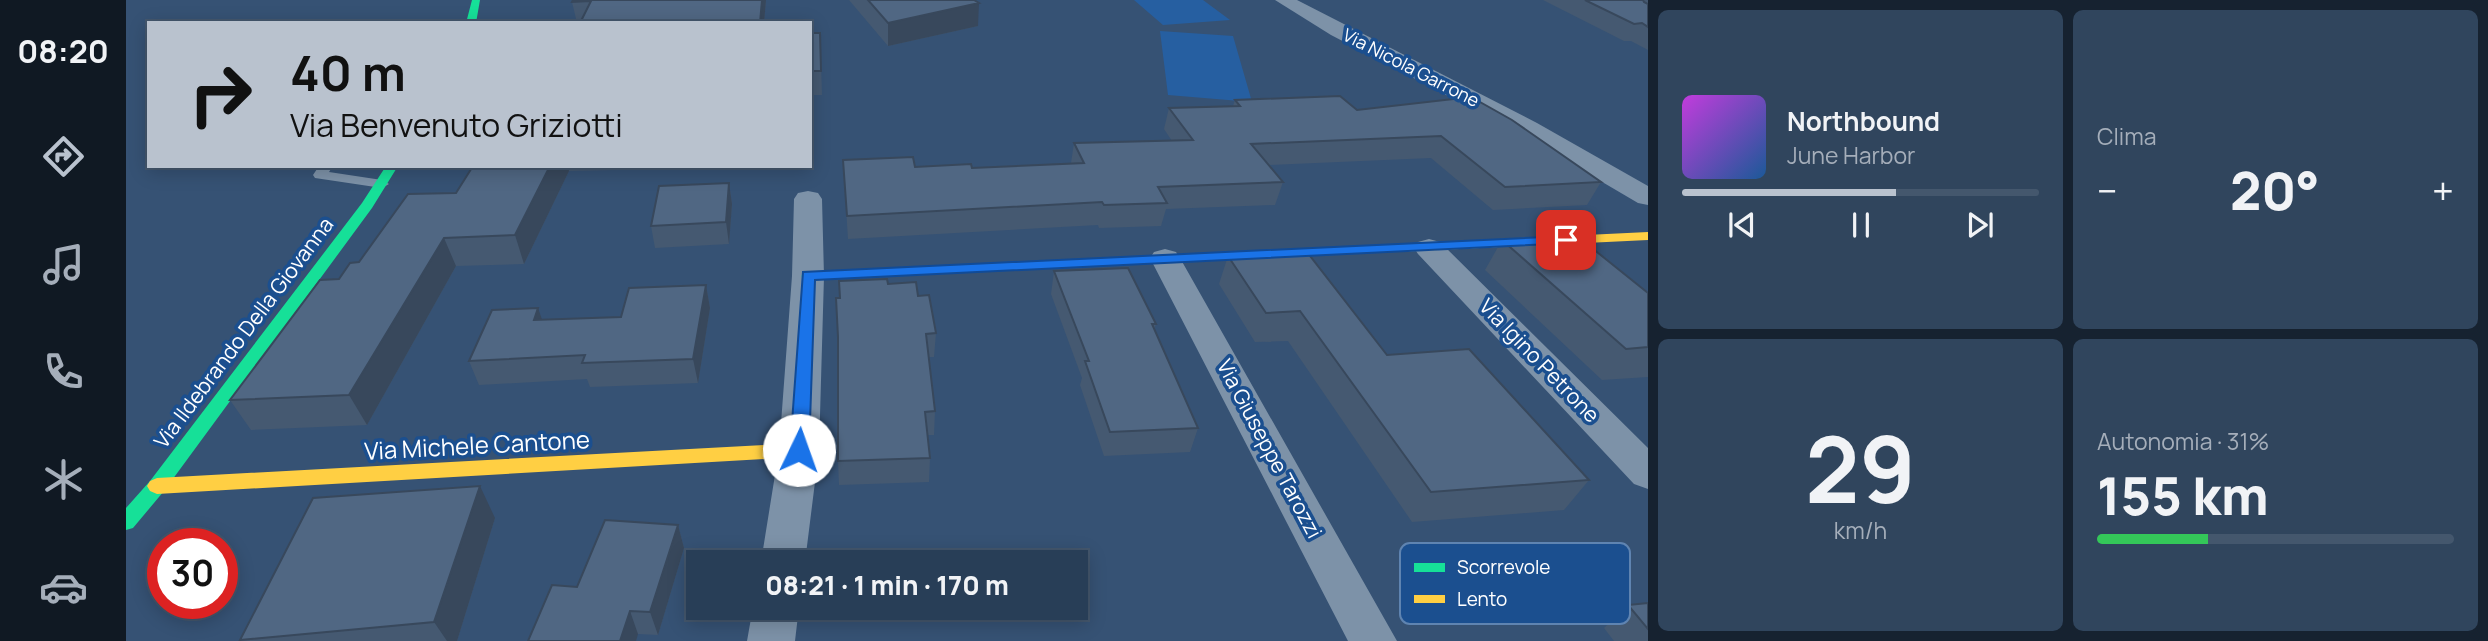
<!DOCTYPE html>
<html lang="it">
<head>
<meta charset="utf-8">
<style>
	body { margin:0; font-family:Manrope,sans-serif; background:#30455d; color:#f1f3f6; height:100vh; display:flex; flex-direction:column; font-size:26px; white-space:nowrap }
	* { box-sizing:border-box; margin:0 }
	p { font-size:23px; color:#a5aeba }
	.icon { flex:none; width:38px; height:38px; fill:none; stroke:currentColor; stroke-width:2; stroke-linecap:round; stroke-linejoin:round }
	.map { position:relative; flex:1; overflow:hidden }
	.sheet { display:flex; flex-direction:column; gap:10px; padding:10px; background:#162230; width:840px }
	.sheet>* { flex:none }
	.banner { position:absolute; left:21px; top:21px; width:665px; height:147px; border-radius:0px; box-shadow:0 4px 18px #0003,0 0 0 2px #44576d; background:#b9c2ce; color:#111; overflow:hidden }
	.speed { position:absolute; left:21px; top:528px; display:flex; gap:14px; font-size:35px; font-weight:700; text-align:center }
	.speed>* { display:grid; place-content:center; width:91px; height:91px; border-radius:50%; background:#283e57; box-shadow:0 4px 18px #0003,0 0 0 2px #44576d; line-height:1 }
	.speed .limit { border:10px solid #d22; background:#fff; color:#111 }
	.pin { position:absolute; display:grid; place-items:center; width:60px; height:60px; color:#fff; margin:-30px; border-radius:14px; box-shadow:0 4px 10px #0006 }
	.me { position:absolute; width:77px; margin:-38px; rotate:3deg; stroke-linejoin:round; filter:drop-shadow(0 0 5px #0008) }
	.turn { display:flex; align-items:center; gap:24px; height:147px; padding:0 28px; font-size:32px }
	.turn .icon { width:91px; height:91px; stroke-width:2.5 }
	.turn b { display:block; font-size:49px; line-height:60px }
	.big { font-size:52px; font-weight:800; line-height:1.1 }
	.sheet .card { flex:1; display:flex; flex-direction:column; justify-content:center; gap:10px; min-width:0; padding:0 24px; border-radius:10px; background:#30455d }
	.sheet .dial { align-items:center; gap:0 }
	.dial b { font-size:91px; line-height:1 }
	.song { display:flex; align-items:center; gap:21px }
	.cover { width:84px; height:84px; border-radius:10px; background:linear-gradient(135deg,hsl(290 70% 55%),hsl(210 70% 35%)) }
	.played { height:7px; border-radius:4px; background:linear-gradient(90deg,#b9c2ce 60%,#44576d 60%) }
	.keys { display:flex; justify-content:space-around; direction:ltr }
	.heat { display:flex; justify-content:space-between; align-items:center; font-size:38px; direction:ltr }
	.charge { height:10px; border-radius:5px; background:linear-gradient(90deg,#34c759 31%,#44576d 0) }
	.sheet .tiles { flex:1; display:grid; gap:10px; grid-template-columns:repeat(2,1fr) }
	.trip { position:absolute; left:560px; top:550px; width:402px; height:70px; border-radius:0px; background:#283e57; box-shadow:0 4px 18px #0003,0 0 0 2px #44576d; font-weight:800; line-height:70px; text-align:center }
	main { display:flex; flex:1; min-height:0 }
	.dock { display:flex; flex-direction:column; width:126px; justify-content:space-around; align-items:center; background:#101923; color:#a5aeba }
	.dock .icon { width:49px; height:49px }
	.dock .selected { color:#b9c2ce }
	.dock b { font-size:32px; color:#f1f3f6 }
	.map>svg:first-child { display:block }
	.green { fill:#265fa1 }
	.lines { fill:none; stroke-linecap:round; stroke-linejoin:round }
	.lane { fill:#7d92a8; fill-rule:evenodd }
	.street { fill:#7d92a8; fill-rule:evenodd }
	.fast { fill:#16e098; fill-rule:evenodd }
	.slow { fill:#ffcf43; fill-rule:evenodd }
	.wall { fill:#455971 }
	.shaded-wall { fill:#38485c }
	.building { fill:#506783; stroke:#38485c; stroke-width:2 }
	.route { fill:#1a73e8; stroke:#114b97; stroke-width:2 }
	.labels { text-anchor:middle; stroke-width:7; stroke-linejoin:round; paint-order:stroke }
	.far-street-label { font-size:18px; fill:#fff; stroke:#1b4f8f }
	.street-label { font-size:21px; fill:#fff; stroke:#1b4f8f }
	.near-street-label { font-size:24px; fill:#fff; stroke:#1b4f8f }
	.key { fill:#1b4f8f; stroke:#5f84b1; stroke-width:2 }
	.key-label { font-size:19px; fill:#fff }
</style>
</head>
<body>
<main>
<nav class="dock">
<b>08:20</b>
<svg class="icon selected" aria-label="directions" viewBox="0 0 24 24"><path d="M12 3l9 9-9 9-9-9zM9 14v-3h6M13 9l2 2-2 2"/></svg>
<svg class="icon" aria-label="music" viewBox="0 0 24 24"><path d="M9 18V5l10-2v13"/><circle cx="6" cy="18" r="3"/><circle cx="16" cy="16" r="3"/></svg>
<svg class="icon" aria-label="phone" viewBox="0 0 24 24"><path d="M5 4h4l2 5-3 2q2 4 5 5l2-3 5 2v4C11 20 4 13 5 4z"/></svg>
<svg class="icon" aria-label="climate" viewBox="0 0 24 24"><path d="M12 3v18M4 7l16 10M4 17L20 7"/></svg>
<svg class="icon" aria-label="car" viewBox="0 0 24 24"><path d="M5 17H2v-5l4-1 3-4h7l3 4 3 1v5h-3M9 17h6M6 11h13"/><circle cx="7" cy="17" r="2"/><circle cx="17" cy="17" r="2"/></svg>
</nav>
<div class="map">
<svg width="1522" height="641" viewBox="0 0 1522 641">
	<rect width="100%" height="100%" fill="#365274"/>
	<path class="green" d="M1008,0H1077L1104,20L1037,25Z
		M1034,31L1107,36L1126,102L1042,95Z"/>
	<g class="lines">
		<path class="lane" d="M193,166H207L203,172L256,180L263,184L256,188L189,178L187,175Z"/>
		<path class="street" d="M1149,0H1171L1411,123L1522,186V205L1512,203L1393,133L1205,35Z
			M682,191L692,193L696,199L698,276L693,450L679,562H635L653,450L666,276L668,199L672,193Z
			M1303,239L1314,242L1522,448V489L1508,484L1292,254L1288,248L1292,242Z
			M1039,249L1050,252L1054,258L1271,641H1222L1024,258L1028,252Z
			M627,607H673L669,641H621Z"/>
		<path class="fast" d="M346,0H354L350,23H340Z
			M260,166H272L246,208L38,491L7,528L0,530V508L24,481L236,203Z
			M1272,244L1277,245L1279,248L1277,251L682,280L675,276L682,272Z"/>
		<path class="slow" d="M1522,232V240L1272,252L1265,248L1272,244Z
			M673,443L680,445L682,450L680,455L673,457L31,494L24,491L21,486L24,481L31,478Z"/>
	</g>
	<path class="wall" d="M640,0L638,23H451L446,2Z
		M723,0H848L852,26L762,46Z
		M1417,0H1522V50L1505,41H1498Z
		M684,33H694L696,95H684Z
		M1109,100L1231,110L1475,182L1461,205L1367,210L1305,158L1143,165L1157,182L1149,205L1040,209L1035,226L973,228L972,225L722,239L717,160L789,167L846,168L945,163L948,143L1046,141L1038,129L1043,108L1107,106Z
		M347,166H492L491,170L443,171L398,264L330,266L241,425L125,430L104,400L213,279L233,262L330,193Z
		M603,183L606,204L603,244L529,248L525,226Z
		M1376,240L1522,293V377L1476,380L1359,270Z
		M1102,256L1261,355L1463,480L1438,510L1286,522L1162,341L1129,342L1093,284Z
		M928,271L1030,324L1028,330L1072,428L1064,452L978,456L954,385L956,378L925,294Z
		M762,284L792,296L810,333L808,357H803L809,411L808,435H802L804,458L803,482L713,485L712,461V344L714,298Z
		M580,285L584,308L572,383L464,387L461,379L353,385L343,361L495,317Z
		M369,518L331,641H115L114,640Z
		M552,525L558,548L532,635L512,634L451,587Z
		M1522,603V641H1488L1478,628L1502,605Z"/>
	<path class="shaded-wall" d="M636,0H640L638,23H634Z
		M853,3L852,26L762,46V23Z
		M424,166H442L443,171L398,264L389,235Z
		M603,183L606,204L603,244L600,222Z
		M318,238L330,266L241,425L223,395Z
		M580,285L584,308L572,383L567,359Z
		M412,308L420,331L408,320Z
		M354,486L369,518L331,641H321L308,622Z
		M552,525L558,548L532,635L524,612Z
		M504,611L512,634L510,641H494Z"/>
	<path class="building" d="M447,0H636L634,23H454L465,1L446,2Z
		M742,0H848L853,3L762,23Z
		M1459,0H1517L1518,2L1522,4V27L1516,23L1508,24Z
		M684,33H694L695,71H684Z
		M1214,96L1231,110L1345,97L1386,120L1475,182L1379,187L1315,136L1125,144L1157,182L1032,187L1041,203L978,205L976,202L721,216L717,160L787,157L789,167L845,164L846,168L958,163L948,143L1067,140L1043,108L1114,106L1109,100Z
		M347,166H424L389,235L318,238L223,395L104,400L194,280L213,279L224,263L233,262L282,194L330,193Z
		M603,183L600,222L525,226L533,186Z
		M1451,236L1522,293V347L1500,349L1376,240Z
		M1181,252L1261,355L1343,349L1463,480L1305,492L1174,311L1140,313L1102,256Z
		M1002,268L1030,324H1026L1072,428L984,432L959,361H963L928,271Z
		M761,279L762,284L790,282L792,296L803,295L810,333L800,334L809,411L799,412L804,458L712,461V337L710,298H714L713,281Z
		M580,285L567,359L456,363L459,355L343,361L366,310L412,308L408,320L495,317L503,288Z
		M354,486L308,622L114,640L187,498Z
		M479,520L552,525L524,612L504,611L494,641H402L426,585L451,587Z
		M1522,603V629L1502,605Z"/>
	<path class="route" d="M1440,236L1445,237V243L689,280L683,450L680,456H667L664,450L677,272Z"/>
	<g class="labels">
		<g class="far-street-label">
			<text transform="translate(1285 68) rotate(27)" y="6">Via Nicola Garrone</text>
		</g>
		<g class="street-label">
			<text transform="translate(118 333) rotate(-53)" y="7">Via Ildebrando Della Giovanna</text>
			<text transform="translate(1413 361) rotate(46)" y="7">Via Igino Petrone</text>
			<text transform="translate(1143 449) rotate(62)" y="7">Via Giuseppe Tarozzi</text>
		</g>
		<g class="near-street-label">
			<text transform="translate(351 446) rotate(-3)" y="8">Via Michele Cantone</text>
		</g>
	</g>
	<rect x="1274" y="543" width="230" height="81" rx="10" class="key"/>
	<rect x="1288" y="563" width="31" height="9" fill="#16e098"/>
	<rect x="1288" y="595" width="31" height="8" fill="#ffcf43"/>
	<g class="key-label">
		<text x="1331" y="574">Scorrevole</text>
		<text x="1331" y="606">Lento</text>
	</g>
</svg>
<div class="speed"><div class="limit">30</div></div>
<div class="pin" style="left:1440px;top:240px;background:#d93025"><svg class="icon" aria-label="arrive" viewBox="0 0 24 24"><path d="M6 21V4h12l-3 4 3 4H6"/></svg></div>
<svg class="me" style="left:673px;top:450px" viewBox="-20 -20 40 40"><circle r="19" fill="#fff"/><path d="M0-13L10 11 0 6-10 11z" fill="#1a73e8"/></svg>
<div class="trip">08:21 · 1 min · 170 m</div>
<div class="banner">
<div class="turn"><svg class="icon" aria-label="right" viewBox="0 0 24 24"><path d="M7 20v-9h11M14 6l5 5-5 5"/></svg><div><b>40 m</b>Via Benvenuto Griziotti</div></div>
</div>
</div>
<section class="sheet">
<div class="tiles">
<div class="card">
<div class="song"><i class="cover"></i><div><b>Northbound</b><p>June Harbor</p></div></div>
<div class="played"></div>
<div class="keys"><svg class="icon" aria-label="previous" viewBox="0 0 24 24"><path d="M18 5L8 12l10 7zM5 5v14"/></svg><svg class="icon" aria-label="pause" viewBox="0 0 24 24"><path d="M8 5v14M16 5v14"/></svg><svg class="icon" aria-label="next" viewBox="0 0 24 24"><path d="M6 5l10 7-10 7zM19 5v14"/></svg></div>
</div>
<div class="card"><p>Clima</p>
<div class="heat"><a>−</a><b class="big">20°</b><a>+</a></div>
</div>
<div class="card dial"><b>29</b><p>km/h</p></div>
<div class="card"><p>Autonomia · 31%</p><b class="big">155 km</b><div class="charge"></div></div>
</div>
</section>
</main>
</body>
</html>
